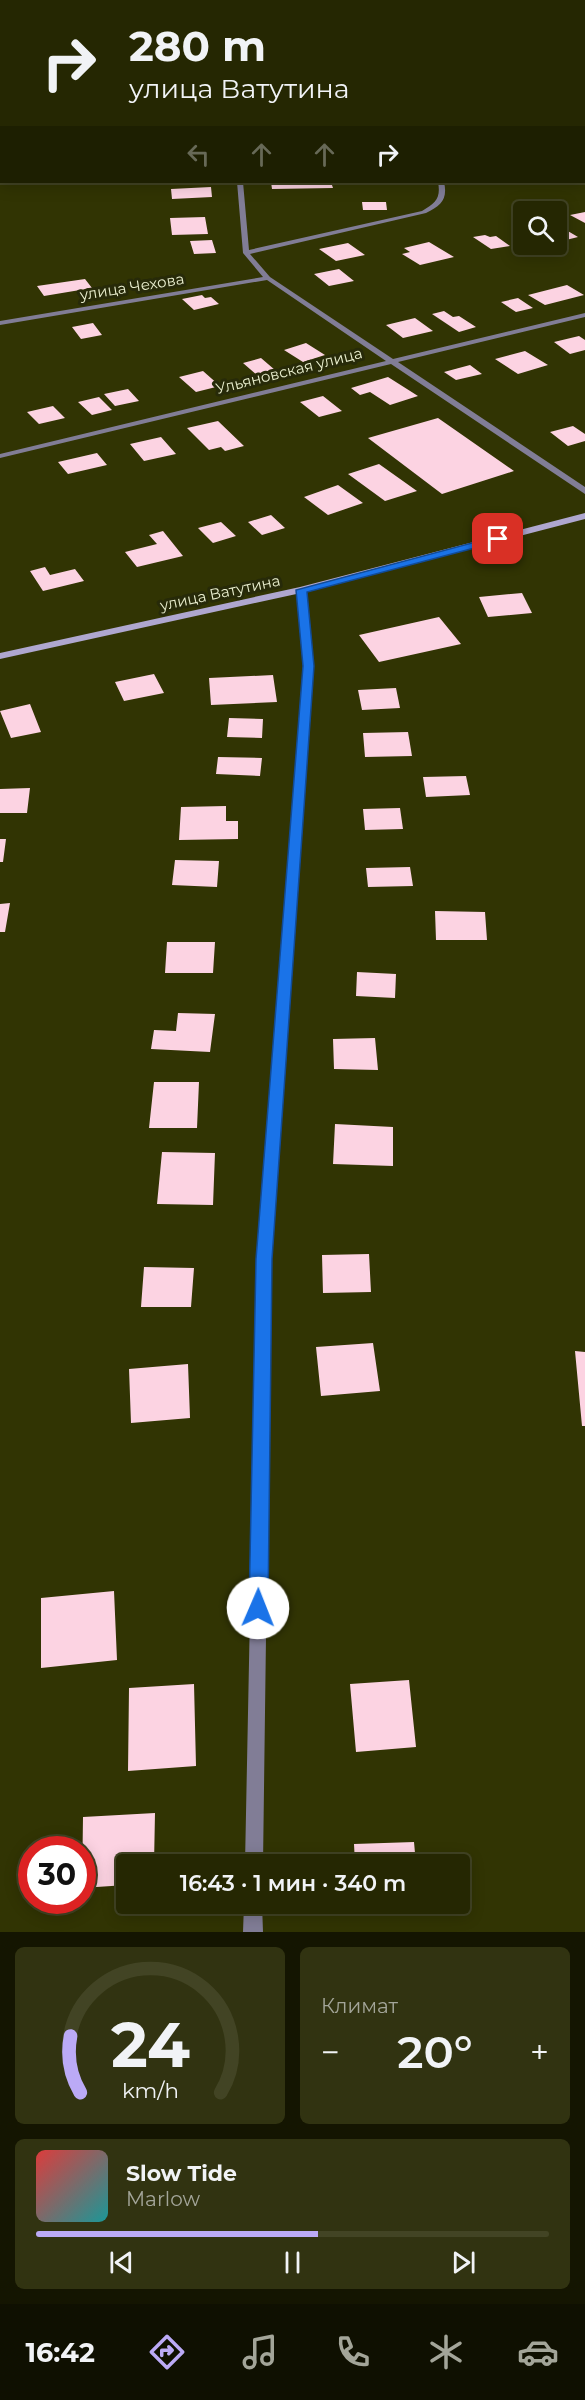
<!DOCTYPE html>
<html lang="ru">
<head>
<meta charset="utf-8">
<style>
	body { margin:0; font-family:Montserrat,sans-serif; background:#313311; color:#f1f3f6; height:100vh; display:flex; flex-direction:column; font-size:22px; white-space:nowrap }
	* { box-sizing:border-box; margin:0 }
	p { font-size:20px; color:#a3a599 }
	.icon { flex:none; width:33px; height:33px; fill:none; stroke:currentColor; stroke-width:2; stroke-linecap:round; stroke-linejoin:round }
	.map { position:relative; height:1932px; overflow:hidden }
	.side { display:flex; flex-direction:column; gap:15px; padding:15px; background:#141501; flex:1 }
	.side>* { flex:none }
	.hud { position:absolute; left:0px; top:0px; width:585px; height:183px; box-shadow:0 3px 15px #0003,0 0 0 2px #424424; background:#252702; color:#f1f3f6; overflow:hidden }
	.fabs { position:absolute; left:513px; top:201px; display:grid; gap:12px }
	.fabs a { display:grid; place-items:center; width:54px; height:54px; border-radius:6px; background:#252702; box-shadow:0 3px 15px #0003,0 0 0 2px #424424; font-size:30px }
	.speed { position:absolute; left:18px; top:1836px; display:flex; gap:12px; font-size:30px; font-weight:700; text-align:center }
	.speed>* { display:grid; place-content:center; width:78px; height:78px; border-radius:50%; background:#252702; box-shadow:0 3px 15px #0003,0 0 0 2px #424424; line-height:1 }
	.speed .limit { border:9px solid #d22; background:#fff; color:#111 }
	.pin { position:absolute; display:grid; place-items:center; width:51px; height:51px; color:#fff; margin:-26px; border-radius:12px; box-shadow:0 3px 9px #0006 }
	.me { position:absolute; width:66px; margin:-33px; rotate:1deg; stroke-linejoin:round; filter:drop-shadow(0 0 4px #0008) }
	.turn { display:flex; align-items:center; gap:21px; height:126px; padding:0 30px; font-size:27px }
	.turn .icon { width:78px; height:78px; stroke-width:2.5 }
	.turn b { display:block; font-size:42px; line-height:51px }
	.lanes { display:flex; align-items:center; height:57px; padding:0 30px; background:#0003; justify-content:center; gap:30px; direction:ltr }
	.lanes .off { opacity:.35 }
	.big { font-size:45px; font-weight:600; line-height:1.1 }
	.side .widget { flex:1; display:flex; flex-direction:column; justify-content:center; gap:9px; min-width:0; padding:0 21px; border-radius:9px; background:#313311 }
	.side .dial { align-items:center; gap:0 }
	.dial svg { height:156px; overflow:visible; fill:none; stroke:#424424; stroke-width:7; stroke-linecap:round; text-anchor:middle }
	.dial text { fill:#f1f3f6; stroke:none }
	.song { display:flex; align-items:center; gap:18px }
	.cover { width:72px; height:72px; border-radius:9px; background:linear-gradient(135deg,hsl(0 70% 55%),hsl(180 70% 35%)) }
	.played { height:6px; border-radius:3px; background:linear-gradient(90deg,#bbaaf6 55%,#424424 55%) }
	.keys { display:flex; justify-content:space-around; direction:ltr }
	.heat { display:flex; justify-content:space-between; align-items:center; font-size:33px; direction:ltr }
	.side .tiles { flex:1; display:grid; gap:15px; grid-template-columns:1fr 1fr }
	.widget:last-child { grid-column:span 2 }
	.trip { position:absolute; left:116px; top:1854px; width:354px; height:60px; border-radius:6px; background:#252702; box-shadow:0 3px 15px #0003,0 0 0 2px #424424; font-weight:600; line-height:60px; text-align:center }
	.menu { display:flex; height:96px; justify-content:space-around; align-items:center; background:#0f1001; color:#a3a599 }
	.menu .icon { width:42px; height:42px }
	.menu .on { color:#bbaaf6 }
	.menu b { font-size:27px; color:#f1f3f6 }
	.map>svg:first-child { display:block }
	.building { fill:#fcd3e2 }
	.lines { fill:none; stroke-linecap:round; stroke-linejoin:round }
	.street { fill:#817d96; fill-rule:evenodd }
	.secondary { fill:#afa7cf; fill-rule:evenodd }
	.route { fill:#1a73e8; stroke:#114b97; stroke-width:1.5 }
	.labels { text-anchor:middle; stroke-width:6; stroke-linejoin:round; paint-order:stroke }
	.far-street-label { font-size:15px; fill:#eaefcf; stroke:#272a09 }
</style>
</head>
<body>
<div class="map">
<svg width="585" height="1932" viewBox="0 0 585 1932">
	<rect width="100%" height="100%" fill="#313403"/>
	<path class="building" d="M271,182H331L333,188L272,189Z
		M211,187L212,197L172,199L171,189Z
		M362,202H386L387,210H363Z
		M585,212V223L570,215Z
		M205,217L208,234L172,235L170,218Z
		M561,227L578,237L562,241L556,237V228Z
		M485,235L490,237L496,236L510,246L491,249L473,237Z
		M212,240L216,253L194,254L190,241Z
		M429,242L454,257L420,265L402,254L410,252L404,248Z
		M348,243L365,255L336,261L319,249Z
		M339,269L354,281L329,286L314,274Z
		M85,279L92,288L44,296L37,286Z
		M567,285L584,295L545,305L528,295Z
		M202,295L205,298L211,297L219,304L194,310L182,299Z
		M518,298L533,308L516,312L501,302Z
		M444,311L453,317L459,316L476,327L459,332L432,314Z
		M415,318L433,331L403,338L386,325Z
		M93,323L102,335L81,339L72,327Z
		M579,336L585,340V350L570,354L554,342Z
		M306,343L325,355L303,362L284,350Z
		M525,351L548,365L518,374L495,359Z
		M261,358L275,370L257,375L243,363Z
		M470,365L482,374L456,380L444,372Z
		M203,371L220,386L196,392L179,377Z
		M388,377L418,396L390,405L370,392L360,395L351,388Z
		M128,389L139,401L115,406L104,394Z
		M323,396L342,411L319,417L300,402Z
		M99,397L112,410L92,415L78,402Z
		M53,406L65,418L39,424L27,412Z
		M438,418L514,471L442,494L368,438Z
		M218,421L244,446L225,451L221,447L209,450L187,428Z
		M573,426L585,434V441L568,446L550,432Z
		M161,437L176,454L144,461L130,444Z
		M97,453L107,465L68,474L58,462Z
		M379,464L417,491L385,501L348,474Z
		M338,485L363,503L328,515L304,497Z
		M271,515L285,528L262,535L248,522Z
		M221,522L236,536L213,543L198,528Z
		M163,531L183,556L137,567L125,552L157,544L149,535Z
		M45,567L50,575L75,569L84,581L43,591L30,571Z
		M522,593L532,613L488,617L479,597Z
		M439,617L461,644L379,662L359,635Z
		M154,674L164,693L124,701L115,682Z
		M273,675L277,702L211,705L209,678Z
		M396,688L400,708L362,710L358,690Z
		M30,704L41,732L11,738L0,711Z
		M229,718L263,719L262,738L227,737Z
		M408,732L412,756L365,757L363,733Z
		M218,757L262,758L260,776L216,774Z
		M466,776L470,795L426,797L423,777Z
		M30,788L27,813H0V789Z
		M226,806V821H238V839L179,840L181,807Z
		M400,808L403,829L365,830L363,809Z
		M0,839H6L3,862H0Z
		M175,860L219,861L217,887L172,885Z
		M410,867L413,886L368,887L366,868Z
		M10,903L5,932H0V904Z
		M435,911L485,912L487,940H436Z
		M167,942H215L213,973H165Z
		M357,972L396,974L395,998L356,996Z
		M178,1013L215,1014L210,1052L151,1049L154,1030L176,1031Z
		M375,1038L378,1070L334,1069L333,1039Z
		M154,1082H199L197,1128H149Z
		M335,1124L393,1127V1166L333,1164Z
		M162,1152L215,1153L213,1205L157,1204Z
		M369,1254L371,1292L323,1293L322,1255Z
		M144,1267L194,1268L191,1307H141Z
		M373,1343L380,1391L321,1396L316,1347Z
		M575,1351L585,1352V1426H582Z
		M188,1364L190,1418L131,1423L129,1369Z
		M114,1591L117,1660L41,1668V1598Z
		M409,1680L416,1747L356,1752L350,1684Z
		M194,1684L196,1766L128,1771L129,1688Z
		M155,1813L154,1864H126V1885L82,1888L83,1817Z
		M414,1842L416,1864H355L354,1844Z
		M357,1904H419L420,1911L358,1913Z"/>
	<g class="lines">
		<path class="street" d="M215,0H219V2H215Z
			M369,0H373V2H369Z
			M506,0H510L511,2H506Z
			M584,123L585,124V129L584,128Z
			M237,182H243L249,250L422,211C436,203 441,198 438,182H444C448,199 441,206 426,213L250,254L270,277L393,359L585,313V317L398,362L585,487V494L391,364L0,458V454L386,361L267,280L0,325V321L263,277L243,253Z
			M301,587L306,590L313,666L271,1259L263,1864H245L257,1259L303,666L296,590Z
			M244,1904H262L263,1932H243Z"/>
		<path class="secondary" d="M585,513V519L301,593L0,659V653L300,587Z"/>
	</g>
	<path class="route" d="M498,536L503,539L501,541L307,592L314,666L272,1259L268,1608L265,1615L258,1618L252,1615L249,1608L256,1259L303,666L296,590Z"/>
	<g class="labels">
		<g class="far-street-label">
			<text transform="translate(132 287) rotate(-9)" y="5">улица Чехова</text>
			<text transform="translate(289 371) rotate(-14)" y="5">Ульяновская улица</text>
			<text transform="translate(220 593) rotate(-12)" y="5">улица Ватутина</text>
		</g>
	</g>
</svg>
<div class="fabs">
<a><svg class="icon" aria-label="search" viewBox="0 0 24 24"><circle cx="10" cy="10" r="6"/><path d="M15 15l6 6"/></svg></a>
</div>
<div class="speed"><div class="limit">30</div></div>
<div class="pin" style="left:498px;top:539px;background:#d93025"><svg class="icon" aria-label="arrive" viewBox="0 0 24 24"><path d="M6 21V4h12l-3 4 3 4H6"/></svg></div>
<svg class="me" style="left:258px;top:1608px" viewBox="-20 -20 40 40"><circle r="19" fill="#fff"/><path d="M0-13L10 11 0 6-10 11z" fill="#1a73e8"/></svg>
<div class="trip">16:43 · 1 мин · 340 m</div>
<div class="hud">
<div class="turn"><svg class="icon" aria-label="right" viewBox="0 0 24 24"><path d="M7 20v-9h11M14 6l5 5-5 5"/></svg><div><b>280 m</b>улица Ватутина</div></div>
<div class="lanes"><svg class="icon off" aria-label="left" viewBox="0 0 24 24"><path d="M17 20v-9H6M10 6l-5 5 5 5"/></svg><svg class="icon off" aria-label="ahead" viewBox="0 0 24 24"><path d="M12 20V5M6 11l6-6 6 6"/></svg><svg class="icon off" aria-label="ahead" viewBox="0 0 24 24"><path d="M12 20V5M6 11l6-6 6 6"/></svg><svg class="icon" aria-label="right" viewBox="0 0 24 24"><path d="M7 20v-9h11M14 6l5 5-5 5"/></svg></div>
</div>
</div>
<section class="side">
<div class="tiles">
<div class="widget dial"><svg viewBox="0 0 100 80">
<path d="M14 69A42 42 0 1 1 86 69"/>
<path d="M14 69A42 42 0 0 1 9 40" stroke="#bbaaf6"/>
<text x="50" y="56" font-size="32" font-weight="700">24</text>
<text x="50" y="72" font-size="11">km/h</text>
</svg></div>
<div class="widget"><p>Климат</p>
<div class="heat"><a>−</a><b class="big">20°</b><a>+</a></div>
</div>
<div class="widget">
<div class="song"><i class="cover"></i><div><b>Slow Tide</b><p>Marlow</p></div></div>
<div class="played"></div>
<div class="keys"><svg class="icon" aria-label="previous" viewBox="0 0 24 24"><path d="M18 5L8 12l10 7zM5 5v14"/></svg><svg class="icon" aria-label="pause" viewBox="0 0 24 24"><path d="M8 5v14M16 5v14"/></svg><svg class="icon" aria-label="next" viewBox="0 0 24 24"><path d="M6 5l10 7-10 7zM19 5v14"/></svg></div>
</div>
</div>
</section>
<nav class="menu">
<b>16:42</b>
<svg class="icon on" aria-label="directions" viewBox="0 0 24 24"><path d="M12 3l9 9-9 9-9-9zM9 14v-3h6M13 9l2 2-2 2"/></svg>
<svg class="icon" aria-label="music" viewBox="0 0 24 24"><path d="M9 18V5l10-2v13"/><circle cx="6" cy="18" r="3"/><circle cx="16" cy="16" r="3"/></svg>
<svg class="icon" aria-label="phone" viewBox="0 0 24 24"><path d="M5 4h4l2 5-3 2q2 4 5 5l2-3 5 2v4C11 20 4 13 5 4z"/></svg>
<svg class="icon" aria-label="climate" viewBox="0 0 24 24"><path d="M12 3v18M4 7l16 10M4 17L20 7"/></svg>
<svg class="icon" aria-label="car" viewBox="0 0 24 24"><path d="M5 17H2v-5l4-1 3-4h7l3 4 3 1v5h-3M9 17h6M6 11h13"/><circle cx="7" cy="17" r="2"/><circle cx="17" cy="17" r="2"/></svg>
</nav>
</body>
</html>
